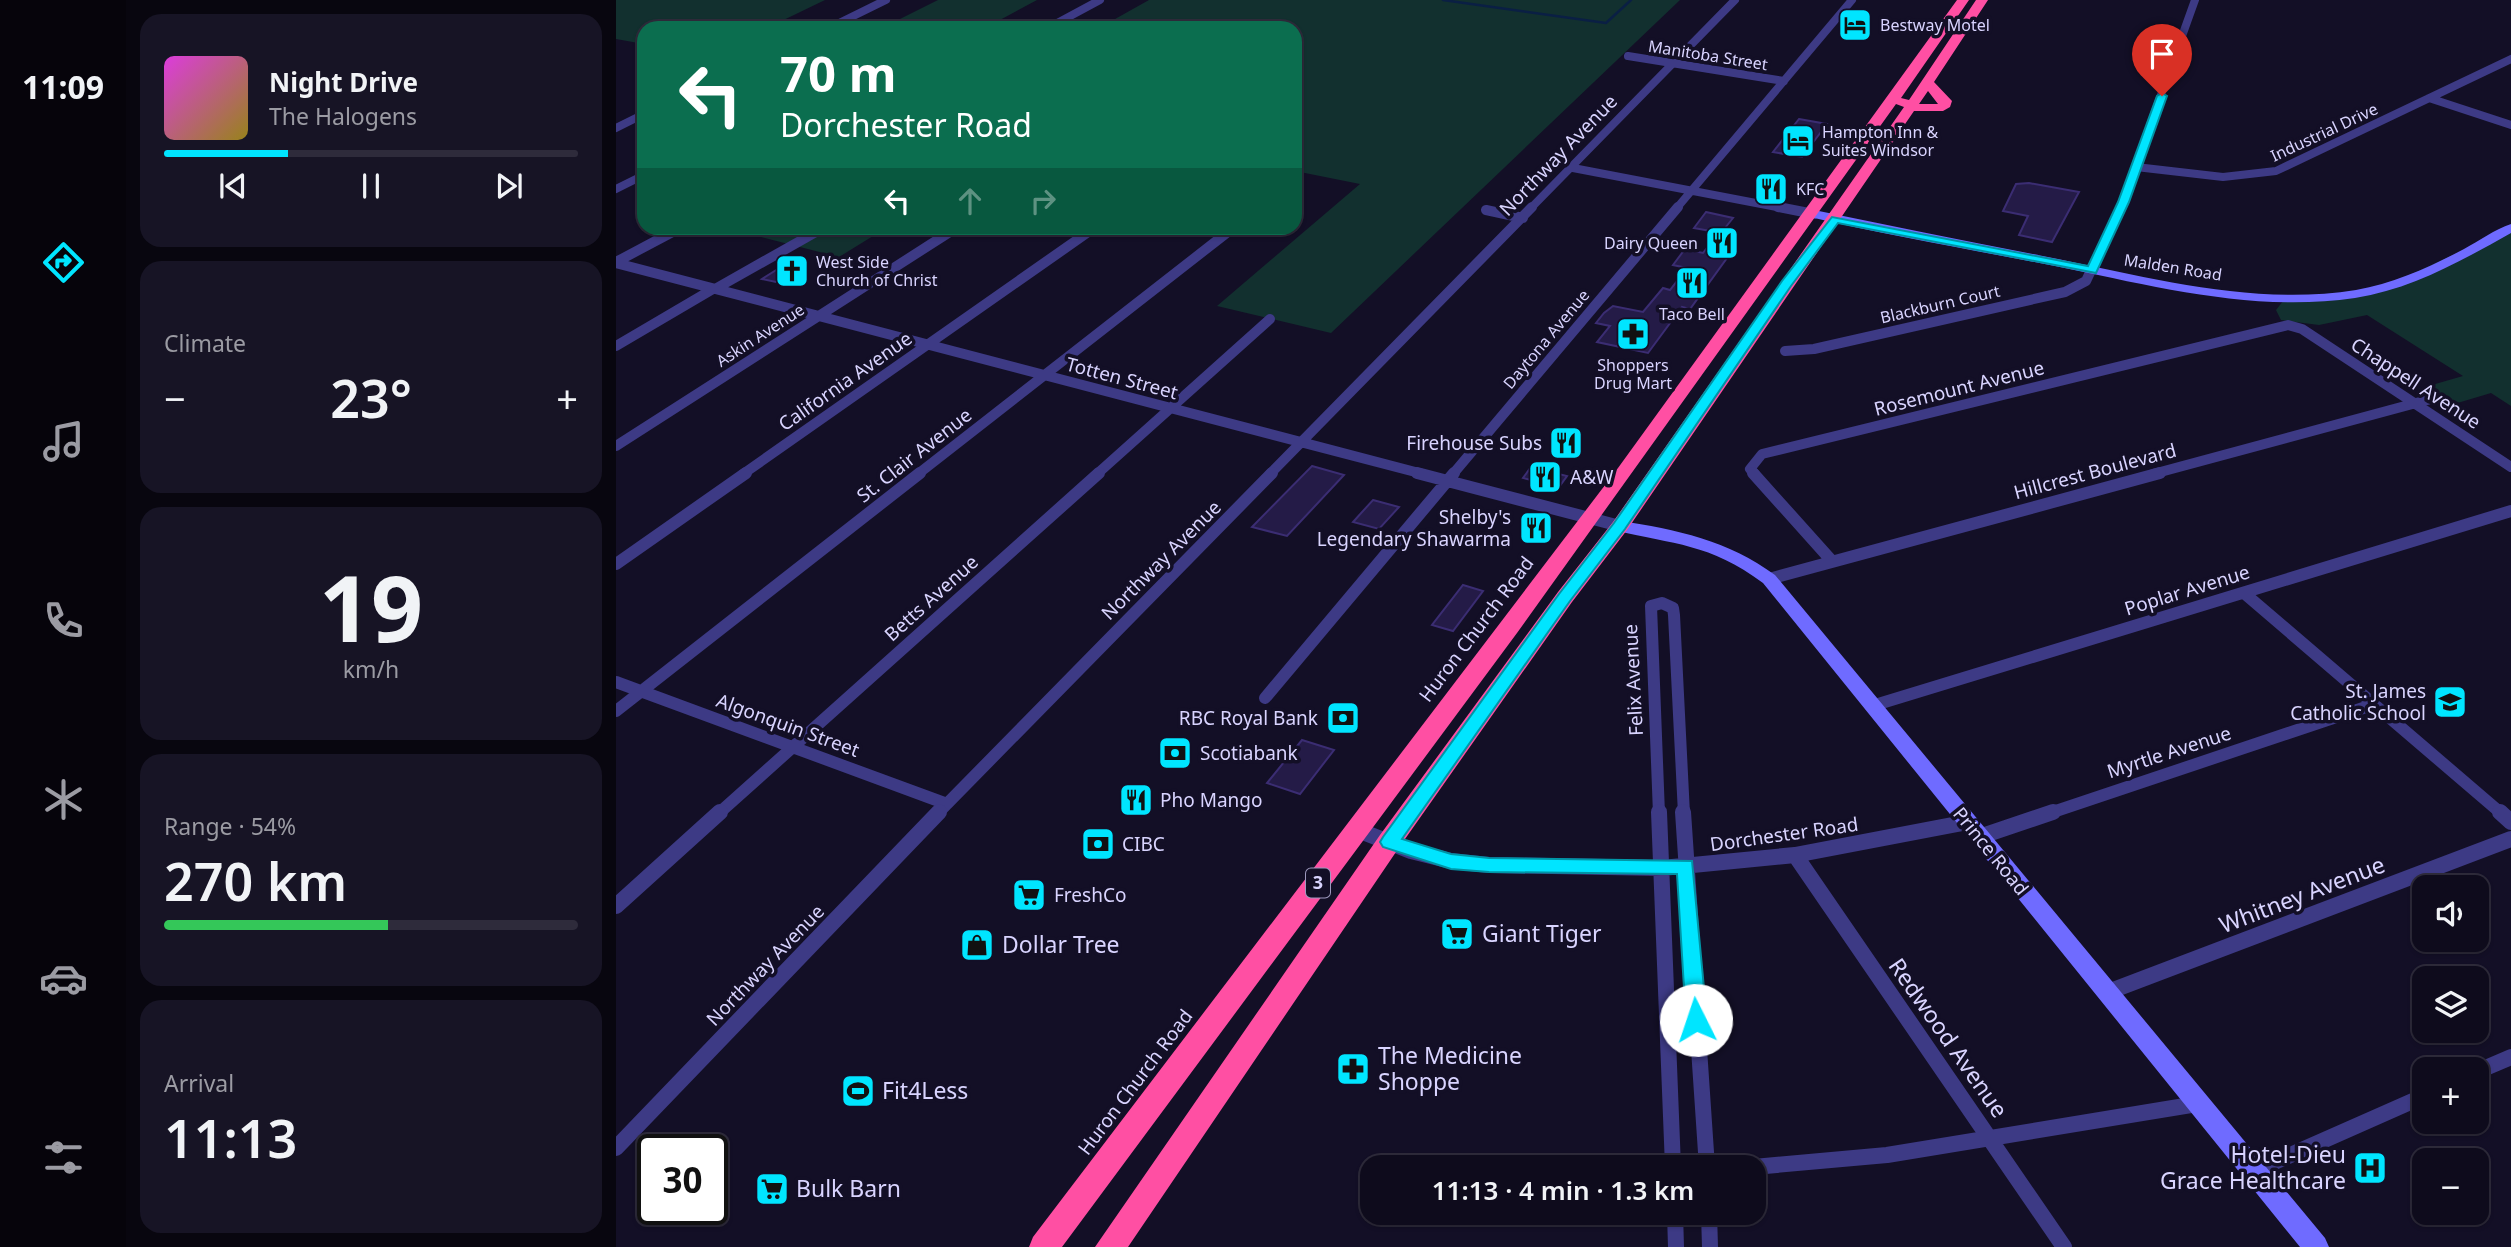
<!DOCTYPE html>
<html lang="en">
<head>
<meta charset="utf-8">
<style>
	body { margin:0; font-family:"Noto Sans",sans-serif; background:#171425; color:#f1f3f6; height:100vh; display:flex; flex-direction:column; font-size:26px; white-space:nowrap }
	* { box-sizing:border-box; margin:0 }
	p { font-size:23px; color:#9b9ba3 }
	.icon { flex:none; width:38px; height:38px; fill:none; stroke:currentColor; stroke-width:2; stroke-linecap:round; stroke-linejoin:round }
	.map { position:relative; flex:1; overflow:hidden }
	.panel { display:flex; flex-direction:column; gap:14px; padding:14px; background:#08060f; width:490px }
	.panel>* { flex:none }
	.guide { position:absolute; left:21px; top:21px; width:665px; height:214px; border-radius:21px; box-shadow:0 2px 5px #0004,0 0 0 2px #2e2b3b; background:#0b6e4f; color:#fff; overflow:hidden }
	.fabs { position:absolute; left:1796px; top:875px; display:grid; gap:14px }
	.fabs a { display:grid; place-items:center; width:77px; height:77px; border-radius:14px; background:#0e0b1c; box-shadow:0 2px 5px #0004,0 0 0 2px #2e2b3b; font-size:35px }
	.speed { position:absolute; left:21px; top:1134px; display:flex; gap:14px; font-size:35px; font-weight:700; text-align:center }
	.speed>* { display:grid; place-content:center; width:91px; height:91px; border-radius:50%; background:#0e0b1c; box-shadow:0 2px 5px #0004,0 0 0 2px #2e2b3b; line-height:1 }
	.speed .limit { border:4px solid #111; border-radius:10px; background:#fff; color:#111 }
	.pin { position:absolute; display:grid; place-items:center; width:60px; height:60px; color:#fff; margin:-72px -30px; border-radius:50% 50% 50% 0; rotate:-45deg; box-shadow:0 0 7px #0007 }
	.pin .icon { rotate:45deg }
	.me { position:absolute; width:77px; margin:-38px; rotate:356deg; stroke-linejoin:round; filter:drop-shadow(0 0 5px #0008) }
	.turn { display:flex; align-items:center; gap:24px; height:147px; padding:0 28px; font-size:32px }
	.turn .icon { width:91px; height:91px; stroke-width:2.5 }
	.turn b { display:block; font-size:49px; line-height:60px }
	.lanes { display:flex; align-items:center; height:66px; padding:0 28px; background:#0003; justify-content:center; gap:35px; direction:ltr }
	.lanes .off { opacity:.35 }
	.big { font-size:52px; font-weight:600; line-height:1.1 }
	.panel .widget { flex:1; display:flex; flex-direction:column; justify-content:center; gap:10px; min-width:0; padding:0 24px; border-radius:21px; background:#171425 }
	.panel .dial { align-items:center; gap:0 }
	.dial b { font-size:91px; line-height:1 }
	.song { display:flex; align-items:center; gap:21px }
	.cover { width:84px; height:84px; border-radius:10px; background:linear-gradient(135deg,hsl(300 70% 55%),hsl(50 70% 35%)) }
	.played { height:7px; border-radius:4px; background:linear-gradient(90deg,#00e5ff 30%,#2e2b3b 30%) }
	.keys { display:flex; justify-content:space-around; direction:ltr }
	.heat { display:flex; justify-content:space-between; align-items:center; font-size:38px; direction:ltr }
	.charge { height:10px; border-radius:5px; background:linear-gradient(90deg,#34c759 54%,#2e2b3b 0) }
	.trip { position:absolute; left:744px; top:1155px; width:406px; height:70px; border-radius:21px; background:#0e0b1c; box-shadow:0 2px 5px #0004,0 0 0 2px #2e2b3b; font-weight:600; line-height:70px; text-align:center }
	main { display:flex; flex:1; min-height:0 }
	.tabs { display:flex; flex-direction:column; width:126px; justify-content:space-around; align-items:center; background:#06040b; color:#9b9ba3 }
	.tabs .icon { width:49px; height:49px }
	.tabs .on { color:#00e5ff }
	.tabs b { font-size:32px; color:#f1f3f6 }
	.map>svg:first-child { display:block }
	.green { fill:#12302f }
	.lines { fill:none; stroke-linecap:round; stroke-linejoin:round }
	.stream { stroke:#0a1f44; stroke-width:2.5 }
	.building { fill:#241b47; stroke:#3b2d73; stroke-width:2 }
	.street-far3 { stroke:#3d3a85; stroke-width:8 }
	.street-far2 { stroke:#3d3a85; stroke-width:10 }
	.street-far1 { stroke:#3d3a85; stroke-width:12 }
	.street { stroke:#3d3a85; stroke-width:16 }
	.secondary { fill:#6f6bff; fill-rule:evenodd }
	.highway { fill:#ff4fa3; fill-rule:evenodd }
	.route { fill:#00e5ff; stroke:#0095a6; stroke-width:2 }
	.labels { text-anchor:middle; stroke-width:7; stroke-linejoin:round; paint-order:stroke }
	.far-poi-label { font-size:16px; fill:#d9d4ff; stroke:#130f26; text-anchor:start }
	.far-street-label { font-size:16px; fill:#d9d4ff; stroke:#130f26 }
	.shield { fill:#130f26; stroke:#9e99be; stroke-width:2 }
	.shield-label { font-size:18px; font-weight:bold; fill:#d9d4ff }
	.street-label { font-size:19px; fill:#d9d4ff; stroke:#130f26 }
	.poi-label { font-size:19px; fill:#d9d4ff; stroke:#130f26; text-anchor:start }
	.near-street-label { font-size:23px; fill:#d9d4ff; stroke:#130f26 }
	.near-poi-label { font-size:23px; fill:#d9d4ff; stroke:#130f26; text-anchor:start }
</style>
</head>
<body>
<main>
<nav class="tabs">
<b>11:09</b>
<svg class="icon on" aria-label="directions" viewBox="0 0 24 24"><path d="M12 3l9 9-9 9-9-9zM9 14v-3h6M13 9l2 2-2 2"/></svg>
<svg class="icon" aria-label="music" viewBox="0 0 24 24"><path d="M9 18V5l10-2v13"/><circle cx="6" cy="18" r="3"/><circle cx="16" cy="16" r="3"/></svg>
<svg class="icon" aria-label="phone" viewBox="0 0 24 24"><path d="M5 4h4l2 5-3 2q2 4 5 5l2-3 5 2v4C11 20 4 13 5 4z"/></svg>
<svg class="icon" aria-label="climate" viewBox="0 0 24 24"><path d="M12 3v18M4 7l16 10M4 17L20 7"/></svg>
<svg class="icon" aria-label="car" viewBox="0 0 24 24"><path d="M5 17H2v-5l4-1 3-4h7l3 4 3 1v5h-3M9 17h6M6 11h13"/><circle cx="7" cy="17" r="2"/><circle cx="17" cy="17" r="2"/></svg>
<svg class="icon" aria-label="filters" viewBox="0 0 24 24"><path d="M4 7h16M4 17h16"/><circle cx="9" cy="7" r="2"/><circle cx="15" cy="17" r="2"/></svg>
</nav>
<section class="panel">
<div class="widget">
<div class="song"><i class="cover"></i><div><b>Night Drive</b><p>The Halogens</p></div></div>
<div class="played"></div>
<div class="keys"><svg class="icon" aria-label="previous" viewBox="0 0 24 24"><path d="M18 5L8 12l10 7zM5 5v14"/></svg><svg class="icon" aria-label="pause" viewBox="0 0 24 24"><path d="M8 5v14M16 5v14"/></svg><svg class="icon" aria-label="next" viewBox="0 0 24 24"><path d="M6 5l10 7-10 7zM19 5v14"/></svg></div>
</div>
<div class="widget"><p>Climate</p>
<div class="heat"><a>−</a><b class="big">23°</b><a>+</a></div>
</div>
<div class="widget dial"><b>19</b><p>km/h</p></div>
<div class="widget"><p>Range · 54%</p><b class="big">270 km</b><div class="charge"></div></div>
<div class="widget"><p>Arrival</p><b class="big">11:13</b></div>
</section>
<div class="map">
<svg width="1895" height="1247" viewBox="0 0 1895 1247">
	<rect width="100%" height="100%" fill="#130f26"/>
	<path class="green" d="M0,0H209L151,28H28V44L0,39Z
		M322,0H421L369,28H266Z
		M533,0H1064L715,333L601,306L744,184L679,171V28H483Z
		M128,228H270L223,257L122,231Z
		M1895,228V406L1875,393L1828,407L1802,389L1847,376L1751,315L1703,325L1665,320L1660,310L1671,296L1720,295L1768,287Z"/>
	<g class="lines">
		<path class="stream" d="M827,0L990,23L1015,0"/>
	</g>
	<path class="building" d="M1183,119L1211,124L1186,157L1157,152Z
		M1413,183L1463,192L1436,242L1403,235L1412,216L1387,211L1400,184Z
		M1090,212L1117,218L1105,233L1078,228Z
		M1100,236L1120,240L1108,257L1111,258L1074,309L1066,307L1032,353L981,342L994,326L980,323L988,313L997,306L1027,312L1047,288L1054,290L1071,268L1057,265L1069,249L1087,253Z
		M173,262L187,266L160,282L146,279Z
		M696,466L728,475L671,536L636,527Z
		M915,467L951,476L943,487L907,478Z
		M757,500L783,507L763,529L737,522Z
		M847,585L867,591L837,631L816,625Z
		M686,740L718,750L684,794L651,783Z"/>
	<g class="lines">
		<path class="street-far3" d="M213,28L270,0
			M432,28L484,0
			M1012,56L1168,81
			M1813,98L1895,125
			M0,128L28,114
			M1520,167L1607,177L1660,171L1895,59
			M957,168L1171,209
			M679,179L683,175
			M0,189L28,175
			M914,209L1119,0
			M1060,209L1236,0
			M1504,209L1579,0"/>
		<path class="street-far2" d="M1162,207L1198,214
			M870,210L907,218
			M0,262L64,228
			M0,263L807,474
			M99,289L207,228
			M0,346L97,289
			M1169,351L1198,349L1449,292L1470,281L1505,207
			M0,446L340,228
			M127,474L478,228
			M302,474L617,228
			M481,474L654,319
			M654,474L916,207
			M837,474L1062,207
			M1139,474L1134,469L1146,454L1672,325L1686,329L1895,467
			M1537,474L1815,399"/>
		<path class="street-far1" d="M801,473L1004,526
			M1137,473L1215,560
			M0,564L130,473
			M1153,579L1544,473
			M1628,593L1886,814
			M0,682L331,804
			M649,698L838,473
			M1259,705L1895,511
			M0,711L304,473
			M102,814L483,473
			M321,814L656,473
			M1043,814L1035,606L1046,603L1057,608L1058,615L1068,814
			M1431,814L1756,705"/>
		<path class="street" d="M1043,812L1057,1167
			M1067,812L1091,1167
			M1884,812L1895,822
			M742,830L795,851L835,861L873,865L1046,868L1179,855L1352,822
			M1363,837L1437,812
			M1179,855L1448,1247
			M0,906L104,812
			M1492,992L1895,839
			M1860,1072L1895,1057
			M0,1148L323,812
			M1138,1167L1271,1155L1581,1104
			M1638,1171L1808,1096
			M1059,1213L1060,1247
			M1093,1213L1094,1247"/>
		<path class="secondary" d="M1198,210C1279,227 1361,243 1442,259C1539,279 1641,306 1740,290C1779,283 1814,267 1848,249C1863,241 1879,229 1895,224V233C1845,261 1796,289 1739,298C1638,313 1537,286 1439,266C1357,250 1275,236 1194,217L1192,214Z
			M1004,521C1060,529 1113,541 1159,575L1709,1238L1713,1247H1684L1147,583C1093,543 1059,545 998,530L996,526L998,522Z"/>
		<path class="highway" d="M1341,0H1353L1285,98L1293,100L1360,0H1372L1318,82L1336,101L1334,107L1327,111H1298L1011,530L956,602L782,849L512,1247H479L764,835L942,592L997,522L1288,107L1280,104L901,633L446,1247H413L417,1237L1002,468ZM1312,91L1322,104H1303Z"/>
	</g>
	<path class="route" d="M1546,93L1551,96L1513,202L1480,273L1222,223L1175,286L1009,529L954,601L786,839L835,854L873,858L1076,861L1091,1020L1088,1026L1080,1028L1073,1026L1070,1020L1061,874L873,872L835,869L767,847L764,842L767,837L943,594L998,523L1166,281L1216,217L1472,266L1502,202L1541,96Z"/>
	<defs>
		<symbol id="hotel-square" viewBox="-11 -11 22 22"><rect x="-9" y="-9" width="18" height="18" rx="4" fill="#00e5ff" stroke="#130f26"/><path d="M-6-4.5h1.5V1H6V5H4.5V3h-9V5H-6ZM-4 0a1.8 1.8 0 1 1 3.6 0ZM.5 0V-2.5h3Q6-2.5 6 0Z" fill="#111"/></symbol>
		<symbol id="restaurant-square" viewBox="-11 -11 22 22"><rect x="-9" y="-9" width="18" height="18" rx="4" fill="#00e5ff" stroke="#130f26"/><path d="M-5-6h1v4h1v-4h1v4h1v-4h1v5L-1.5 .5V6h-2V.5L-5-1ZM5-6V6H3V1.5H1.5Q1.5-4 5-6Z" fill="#111"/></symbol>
		<symbol id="church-square" viewBox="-11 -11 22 22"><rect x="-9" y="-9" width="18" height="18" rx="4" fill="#00e5ff" stroke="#130f26"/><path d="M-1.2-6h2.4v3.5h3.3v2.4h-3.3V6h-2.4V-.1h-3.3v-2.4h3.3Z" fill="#111"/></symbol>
		<symbol id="pharmacy-square" viewBox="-11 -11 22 22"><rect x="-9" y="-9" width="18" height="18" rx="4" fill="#00e5ff" stroke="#130f26"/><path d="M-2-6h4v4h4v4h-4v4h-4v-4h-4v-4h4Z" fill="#111"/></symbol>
		<symbol id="school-square" viewBox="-11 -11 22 22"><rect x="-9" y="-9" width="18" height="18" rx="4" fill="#00e5ff" stroke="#130f26"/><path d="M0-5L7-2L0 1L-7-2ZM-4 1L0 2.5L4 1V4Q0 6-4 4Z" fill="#111"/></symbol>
		<symbol id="bank-square" viewBox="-11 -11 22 22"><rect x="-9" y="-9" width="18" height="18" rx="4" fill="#00e5ff" stroke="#130f26"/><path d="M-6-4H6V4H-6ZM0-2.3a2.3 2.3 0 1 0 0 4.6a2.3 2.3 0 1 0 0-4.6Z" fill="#111"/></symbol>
		<symbol id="supermarket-square" viewBox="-11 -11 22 22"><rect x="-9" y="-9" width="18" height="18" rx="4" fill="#00e5ff" stroke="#130f26"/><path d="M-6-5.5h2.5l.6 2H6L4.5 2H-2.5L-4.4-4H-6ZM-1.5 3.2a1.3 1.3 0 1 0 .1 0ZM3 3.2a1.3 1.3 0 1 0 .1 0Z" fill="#111"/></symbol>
		<symbol id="shop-square" viewBox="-11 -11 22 22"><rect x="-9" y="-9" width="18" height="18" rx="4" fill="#00e5ff" stroke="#130f26"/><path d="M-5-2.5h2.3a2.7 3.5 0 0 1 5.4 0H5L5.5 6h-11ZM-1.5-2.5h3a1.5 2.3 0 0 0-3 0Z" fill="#111"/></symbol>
		<symbol id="stadium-square" viewBox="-11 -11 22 22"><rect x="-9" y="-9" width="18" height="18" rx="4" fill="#00e5ff" stroke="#130f26"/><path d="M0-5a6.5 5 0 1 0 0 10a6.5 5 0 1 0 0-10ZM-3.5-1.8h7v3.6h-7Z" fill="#111"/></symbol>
		<symbol id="hospital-square" viewBox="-11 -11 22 22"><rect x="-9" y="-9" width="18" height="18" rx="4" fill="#00e5ff" stroke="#130f26"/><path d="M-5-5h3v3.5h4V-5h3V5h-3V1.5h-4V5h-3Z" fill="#111"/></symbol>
	</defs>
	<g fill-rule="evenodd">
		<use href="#hotel-square" x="1220" y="6" width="38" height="38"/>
		<use href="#hotel-square" x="1163" y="122" width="38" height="38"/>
		<use href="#restaurant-square" x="1136" y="170" width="38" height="38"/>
		<use href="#restaurant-square" x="1087" y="224" width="38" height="38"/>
		<use href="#church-square" x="157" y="252" width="38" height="38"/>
		<use href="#restaurant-square" x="1057" y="264" width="38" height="38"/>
		<use href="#pharmacy-square" x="998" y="315" width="38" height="38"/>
		<use href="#restaurant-square" x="931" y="424" width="38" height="38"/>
		<use href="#restaurant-square" x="910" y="458" width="38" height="38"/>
		<use href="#restaurant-square" x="901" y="509" width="38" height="38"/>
		<use href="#school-square" x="1815" y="683" width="38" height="38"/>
		<use href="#bank-square" x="708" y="699" width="38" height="38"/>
		<use href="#bank-square" x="540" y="734" width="38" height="38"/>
		<use href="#restaurant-square" x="501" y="781" width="38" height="38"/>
		<use href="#bank-square" x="463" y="825" width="38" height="38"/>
		<use href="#supermarket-square" x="394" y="876" width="38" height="38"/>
		<use href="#supermarket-square" x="822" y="915" width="38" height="38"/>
		<use href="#shop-square" x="342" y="926" width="38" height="38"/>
		<use href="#pharmacy-square" x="718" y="1050" width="38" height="38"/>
		<use href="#stadium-square" x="223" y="1072" width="38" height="38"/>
		<use href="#hospital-square" x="1735" y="1149" width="38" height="38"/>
		<use href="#supermarket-square" x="137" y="1170" width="38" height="38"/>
	</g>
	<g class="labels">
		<g class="far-poi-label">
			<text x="1264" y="31">Bestway Motel</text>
			<text x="1206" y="138">Hampton Inn &amp;<tspan x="1206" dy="18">Suites Windsor</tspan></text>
			<text x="1180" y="195">KFC</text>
			<text x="1082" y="249" text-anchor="end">Dairy Queen</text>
			<text x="200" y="268">West Side<tspan x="200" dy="18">Church of Christ</tspan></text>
			<text x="1076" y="320" text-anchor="middle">Taco Bell</text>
			<text x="1017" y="371" text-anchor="middle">Shoppers<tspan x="1017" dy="18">Drug Mart</tspan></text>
		</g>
		<g class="far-street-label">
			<text transform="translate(1092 55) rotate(9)" y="6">Manitoba Street</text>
			<text transform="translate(1708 132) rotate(-25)" y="6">Industrial Drive</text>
			<text transform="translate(1557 267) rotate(9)" y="6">Malden Road</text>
			<text transform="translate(1324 304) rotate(-13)" y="6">Blackburn Court</text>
			<text transform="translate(144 335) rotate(-33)" y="6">Askin Avenue</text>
			<text transform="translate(930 339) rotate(-50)" y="6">Daytona Avenue</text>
		</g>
		<rect class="shield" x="690" y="868.5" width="24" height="29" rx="5"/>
		<g class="shield-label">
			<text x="702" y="889">3</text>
		</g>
		<g class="street-label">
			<text transform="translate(942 155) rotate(-46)" y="7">Northway Avenue</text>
			<text transform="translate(506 378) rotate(15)" y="7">Totten Street</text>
			<text transform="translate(229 381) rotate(-35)" y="7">California Avenue</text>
			<text transform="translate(1800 383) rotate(33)" y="7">Chappell Avenue</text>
			<text transform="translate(1343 388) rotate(-14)" y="7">Rosemount Avenue</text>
			<text transform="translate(298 455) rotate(-38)" y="7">St. Clair Avenue</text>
			<text transform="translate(1479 471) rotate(-15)" y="7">Hillcrest Boulevard</text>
			<text transform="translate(545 560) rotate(-45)" y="7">Northway Avenue</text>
			<text transform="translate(1571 590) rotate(-17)" y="7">Poplar Avenue</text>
			<text transform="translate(315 598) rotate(-42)" y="7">Betts Avenue</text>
			<text transform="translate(860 629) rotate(-53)" y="7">Huron Church Road</text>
			<text transform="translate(1017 680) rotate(-93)" y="7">Felix Avenue</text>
			<text transform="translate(172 725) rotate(20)" y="7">Algonquin Street</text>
			<text transform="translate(1553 752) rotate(-18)" y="7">Myrtle Avenue</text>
			<text transform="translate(1168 834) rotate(-8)" y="7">Dorchester Road</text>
			<text transform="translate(1375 851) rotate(51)" y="7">Prince Road</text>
			<text transform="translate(149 965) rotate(-46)" y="7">Northway Avenue</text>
			<text transform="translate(519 1082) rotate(-53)" y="7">Huron Church Road</text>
		</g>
		<g class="poi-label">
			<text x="926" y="450" text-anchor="end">Firehouse Subs</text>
			<text x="954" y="484">A&amp;W</text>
			<text x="895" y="524" text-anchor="end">Shelby's<tspan x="895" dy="22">Legendary Shawarma</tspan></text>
			<text x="1810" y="698" text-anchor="end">St. James<tspan x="1810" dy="22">Catholic School</tspan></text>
			<text x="702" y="725" text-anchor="end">RBC Royal Bank</text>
			<text x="584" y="760">Scotiabank</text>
			<text x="544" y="807">Pho Mango</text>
			<text x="506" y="851">CIBC</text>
			<text x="438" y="902">FreshCo</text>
		</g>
		<g class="near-street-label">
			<text transform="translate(1686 895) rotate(-21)" y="8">Whitney Avenue</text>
			<text transform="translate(1332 1038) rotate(55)" y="8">Redwood Avenue</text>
		</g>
		<g class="near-poi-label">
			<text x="866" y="942">Giant Tiger</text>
			<text x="386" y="953">Dollar Tree</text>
			<text x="762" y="1064">The Medicine<tspan x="762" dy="26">Shoppe</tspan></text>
			<text x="266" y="1099">Fit4Less</text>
			<text x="1730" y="1163" text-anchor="end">Hotel-Dieu<tspan x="1730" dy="26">Grace Healthcare</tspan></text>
			<text x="180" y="1197">Bulk Barn</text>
		</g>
	</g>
</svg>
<div class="fabs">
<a><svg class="icon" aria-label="sound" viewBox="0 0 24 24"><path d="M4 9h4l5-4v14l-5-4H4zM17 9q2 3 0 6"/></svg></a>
<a><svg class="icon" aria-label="layers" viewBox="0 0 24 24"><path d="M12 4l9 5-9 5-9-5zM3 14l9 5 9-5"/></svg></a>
<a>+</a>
<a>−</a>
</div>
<div class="speed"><div class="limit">30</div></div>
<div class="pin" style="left:1546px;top:96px;background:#d93025"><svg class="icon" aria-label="arrive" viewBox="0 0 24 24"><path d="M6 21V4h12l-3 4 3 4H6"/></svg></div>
<svg class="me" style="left:1080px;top:1020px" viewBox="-20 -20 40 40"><circle r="19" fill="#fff"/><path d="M0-13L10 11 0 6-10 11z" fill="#00e5ff"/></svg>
<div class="trip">11:13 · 4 min · 1.3 km</div>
<div class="guide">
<div class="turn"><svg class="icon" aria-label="left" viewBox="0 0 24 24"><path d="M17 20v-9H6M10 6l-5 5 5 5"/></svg><div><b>70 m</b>Dorchester Road</div></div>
<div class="lanes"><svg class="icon" aria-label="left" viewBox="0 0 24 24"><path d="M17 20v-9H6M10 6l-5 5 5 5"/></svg><svg class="icon off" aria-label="ahead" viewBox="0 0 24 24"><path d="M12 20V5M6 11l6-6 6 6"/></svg><svg class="icon off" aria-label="right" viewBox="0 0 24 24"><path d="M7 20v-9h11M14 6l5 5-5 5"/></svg></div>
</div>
</div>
</main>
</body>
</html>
